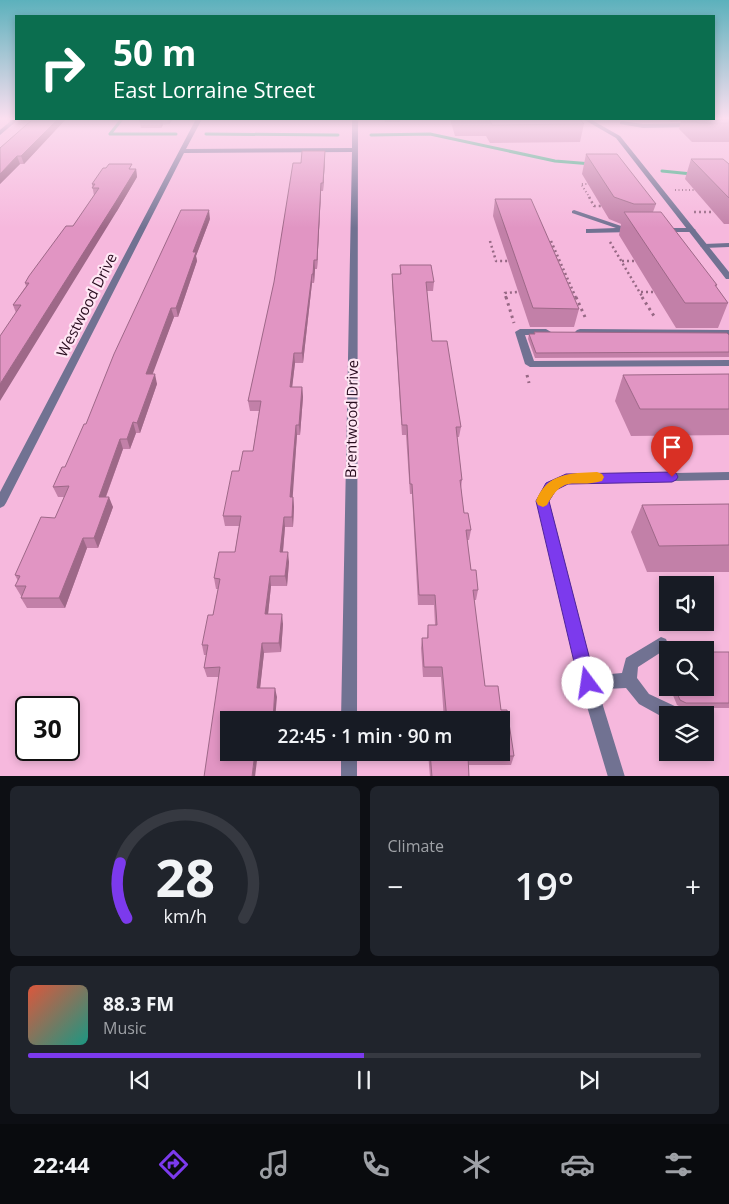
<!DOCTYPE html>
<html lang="en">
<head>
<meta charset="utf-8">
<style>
	body { margin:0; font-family:"Open Sans",sans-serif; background:#20242c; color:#f1f3f6; height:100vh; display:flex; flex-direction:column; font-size:19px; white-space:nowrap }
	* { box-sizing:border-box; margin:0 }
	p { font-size:16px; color:#9ea1a6 }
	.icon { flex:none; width:28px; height:28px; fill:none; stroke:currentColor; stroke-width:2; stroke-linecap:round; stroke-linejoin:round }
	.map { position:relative; height:776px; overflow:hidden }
	.side { display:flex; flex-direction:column; gap:10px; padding:10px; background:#0d0f14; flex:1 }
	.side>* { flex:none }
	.guide { position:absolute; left:15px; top:15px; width:700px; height:105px; border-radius:0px; box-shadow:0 2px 8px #0003; background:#0b6e4f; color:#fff; overflow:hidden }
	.controls { position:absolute; left:659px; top:576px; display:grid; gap:10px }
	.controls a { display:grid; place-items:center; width:55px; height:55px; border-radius:0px; background:#171b24; box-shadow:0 2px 8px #0003; font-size:25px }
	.speed { position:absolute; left:15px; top:696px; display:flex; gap:10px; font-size:25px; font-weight:700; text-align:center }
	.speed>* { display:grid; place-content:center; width:65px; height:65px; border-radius:50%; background:#171b24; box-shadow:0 2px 8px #0003; line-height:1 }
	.speed .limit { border:2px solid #111; border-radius:8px; background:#fff; color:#111 }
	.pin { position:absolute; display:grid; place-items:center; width:42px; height:42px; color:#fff; margin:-51px -21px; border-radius:50% 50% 50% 0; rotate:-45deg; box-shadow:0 0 5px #0007 }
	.pin .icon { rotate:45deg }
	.me { position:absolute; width:55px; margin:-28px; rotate:346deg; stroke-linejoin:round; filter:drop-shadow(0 0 4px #0008) }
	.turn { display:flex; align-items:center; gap:18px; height:105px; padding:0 15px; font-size:22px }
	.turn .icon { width:65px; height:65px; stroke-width:2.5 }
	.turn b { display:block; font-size:35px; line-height:42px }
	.big { font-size:38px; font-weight:600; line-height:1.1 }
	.side .tile { flex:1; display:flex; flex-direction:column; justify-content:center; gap:8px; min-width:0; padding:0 18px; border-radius:8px; background:#20242c }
	.side .dial { align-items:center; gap:0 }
	.dial svg { height:130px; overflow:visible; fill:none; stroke:#363941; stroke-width:7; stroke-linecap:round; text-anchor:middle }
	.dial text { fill:#f1f3f6; stroke:none }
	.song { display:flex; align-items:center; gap:15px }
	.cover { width:60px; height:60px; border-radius:8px; background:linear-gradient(135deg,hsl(10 70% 55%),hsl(170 70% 35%)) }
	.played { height:5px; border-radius:2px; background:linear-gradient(90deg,#7c3aed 50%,#363941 50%) }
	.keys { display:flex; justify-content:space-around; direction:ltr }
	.heat { display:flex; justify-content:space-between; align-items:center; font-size:28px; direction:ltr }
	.side .tiles { flex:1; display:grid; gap:10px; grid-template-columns:1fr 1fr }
	.tile:last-child { grid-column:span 2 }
	.trip { position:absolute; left:220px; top:711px; width:290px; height:50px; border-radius:0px; background:#171b24; box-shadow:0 2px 8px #0003; font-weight:600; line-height:50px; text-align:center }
	.tab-bar { display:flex; height:80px; justify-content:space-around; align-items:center; background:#090b0e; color:#9ea1a6 }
	.tab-bar .icon { width:35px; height:35px }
	.tab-bar .active { color:#7c3aed }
	.tab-bar b { font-size:22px; color:#f1f3f6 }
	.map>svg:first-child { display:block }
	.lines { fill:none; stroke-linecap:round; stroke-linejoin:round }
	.stream { stroke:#2bac7b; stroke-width:3 }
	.path-far2 { stroke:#966884; stroke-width:2; stroke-dasharray:1 2.5; stroke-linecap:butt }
	.path-far1 { stroke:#966884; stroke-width:2.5; stroke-dasharray:2 3; stroke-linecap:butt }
	.path { stroke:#966884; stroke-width:3; stroke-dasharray:2.5 4; stroke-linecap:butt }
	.service { fill:#717292; fill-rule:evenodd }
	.minor { fill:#717292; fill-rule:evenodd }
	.wall { fill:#c280a8 }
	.shaded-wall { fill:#9e6888 }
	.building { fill:#e195c3; stroke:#9e6888 }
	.route { fill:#7c3aed; stroke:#51269a }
	.slow { fill:#f59e0b }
	.labels { text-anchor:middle; stroke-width:4.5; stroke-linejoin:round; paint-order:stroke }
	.street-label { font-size:15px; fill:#280c1e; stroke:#ffe6f4 }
</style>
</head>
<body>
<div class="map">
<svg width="729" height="777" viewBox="0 0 729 777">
	<rect width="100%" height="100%" fill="#f6b8dd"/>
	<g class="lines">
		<path class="stream" d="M122,119L110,134H176
			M206,134L338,135
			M371,135L430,134L555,161L592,164
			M662,171L692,174"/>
		<path class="path-far2" d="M675,190H694
			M590,198L581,184H591"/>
		<path class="path-far1" d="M589,197L594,206H605
			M694,212H714
			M490,241L496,261H508
			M551,241L576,298
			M610,242L643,298
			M622,261H635
			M641,292H654
			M506,298L505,293L518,292"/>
		<path class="path" d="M506,297L514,323
			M576,297L585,317
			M642,297L654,316
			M527,375L529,383"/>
		<path class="service" d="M574,210L627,228H636L637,230L633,232L586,233V229H589L616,228L572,213V211Z
			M660,228H692L696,230L692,232H663L659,230Z
			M729,243V247L704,248L700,246L704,244Z
			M520,329H546L551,332L546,335H525L534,361L729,360V366L530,367L525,364L515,332Z
			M580,329L729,330V336L577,334L575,332L577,330Z
			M661,637L666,639L668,644L666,649L638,667L637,678L649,694L681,709L683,715H668V720L639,704L626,688L588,690L583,688L580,683L583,678L588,676L622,673L626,658Z"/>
		<path class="minor" d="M13,119H19L0,135V130Z
			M196,119H202L186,149L352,148V119H358L357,720H341L352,152L184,153L6,503L4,506L0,508V492Z
			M583,119H590L620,136L729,272V279H726L616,138Z
			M622,121L643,124L691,123L694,125L691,127L643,128L620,124V122Z
			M729,472V480L567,483L555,489L549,501L596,683L625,777H608L580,683L537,501L547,483L566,475Z
			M341,752H357V777H341Z"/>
	</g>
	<path class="wall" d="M33,119H65V120L24,164H20L0,184V148Z
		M139,119H173L169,124L163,125L161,128H141Z
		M384,119H401L400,122H385Z
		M450,119H580L584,124L580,142L490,143L486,136H455Z
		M668,119H729V142H692L679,129L681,121L671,122Z
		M325,151V159L323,191H321L317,269H315L314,283H312L303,363H295L292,387H302L303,397L300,435H297L292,497H293L294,507L293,527H285L283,552L289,562L287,586H271L268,614L283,624L281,652L264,653L260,688L277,697L219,677H207L204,668L206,655H204L202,645L213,615L218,589H216L214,578L235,552L239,526H225L223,516L239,471L253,451L259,411H250L248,401L301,163Z
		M586,154L656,204L653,212L717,285L716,287L728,303L718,328H676L619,235L621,224L609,219L582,174Z
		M691,159L729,164V224H724L685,179Z
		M133,169H136L137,177L117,211L16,313L13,305L26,286L25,283L73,226L94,196L92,184Z
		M495,199L579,309L574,327H530L493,216Z
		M210,219L196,256L197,261L178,317H174L152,374L157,384L140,433H136L130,449H123L106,497L113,507L98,548H87L65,608H27L21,598L22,596H21L15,586L18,581L15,575L55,518L64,497H58L53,487L65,467L86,424Z
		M400,265L434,282L433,291H427L432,341L461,427L459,437H457L462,480L461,488L464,513L471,530L469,540H467L471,570L478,590L476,600H474L485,686L501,710L514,756L511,765H468L469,777H430L428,752H501V720H444L441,677H423L421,648L422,638H427L428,625H435L434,605H418L412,494H410L406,435H402L392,283V274H400Z
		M534,332L729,335V357L535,358L528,339L529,334H534Z
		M729,374V435L631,436L615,401L623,375Z
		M729,504V572H647L631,532L642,505Z
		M662,652H668V679L660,657Z
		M729,652V708H683L677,705L670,688H705Z"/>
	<path class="shaded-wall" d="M58,119H65V120L24,164L21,156Z
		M161,119H162L163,125L161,128L160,121Z
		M168,119H173L169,124Z
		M325,151V159L323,191V183Z
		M17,156L20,164L0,184V174Z
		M136,169L137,177L117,211L0,401V384Z
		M321,183V191L317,269V260Z
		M209,210L210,219L196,256L197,261L178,317L176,308L193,252Z
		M314,260L315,269L314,283L313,274Z
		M312,274V283L303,363L302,353Z
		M171,308L174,317L149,384L146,374Z
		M294,353L295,363L291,397L290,387Z
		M155,374L157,384L140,433L137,423Z
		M302,387L303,397L300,435L299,425Z
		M133,422L136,433L130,449L127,439Z
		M296,425L297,435L292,507L290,497Z
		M120,439L123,449L102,507L99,497Z
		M109,497L113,507L98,548L94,538Z
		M293,497L294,507L293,527L292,517Z
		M284,517L285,527L282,562L280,552Z
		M83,538L87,548L65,608L59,598Z
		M288,552L289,562L287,586L285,576Z
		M270,576L271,586L267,624L265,614Z
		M282,614L283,624L281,652L279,643Z
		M262,643L264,653L259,698L257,688Z
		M275,688L277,697L275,720H273Z
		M255,752H258L255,777H252Z"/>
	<path class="building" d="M33,119H58L21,156H17L0,174V148Z
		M141,119H161L160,121H140Z
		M489,119H580L584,124L492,125Z
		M693,119H729V123H698Z
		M302,151H325L323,183H321L317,260H314L313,274H312L302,353H294L290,387H302L299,425H296L290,497H293L292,517H284L280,552H288L285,576H270L265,614H282L279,643H262L257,688H275L273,720H229V752H255L252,777H204L220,667L204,668L208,645H202L208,615H213L220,579L214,578L219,552H235L241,516H223L232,471H239L243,451H253L261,401H248L274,282L293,163H301Z
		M586,154H617L656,204H634L614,197Z
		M691,159H723L729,164V198Z
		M109,164H132L129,169H136L115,203L0,384V336L21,305H13L29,283H25L29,276L66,226H73L99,188H92L95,184H92L103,168H106Z
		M495,199H531L579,309L533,308Z
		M181,210H209L193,252H196L176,308H171L146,374H155L137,423L133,422L127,439H120L99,497H109L94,538H83L59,598H21L26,586H15L20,576L15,575L41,517L55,518L69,486L53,487L62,467H65L84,424H86L114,354Z
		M624,212H661L717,285H715L728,303H685Z
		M400,265H431L434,282H426L432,341H447L461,427H456L462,480H460L464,513H468L471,530H466L471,570H476L478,590H473L485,686H498L501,710H507L514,756H468L469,777H432L430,752H501V720H447L442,667H424L422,638H428V625H437L435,595H419L412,484H410L407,425H402L392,274H401Z
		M534,332L727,333L729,335V352L536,353L529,334H535Z
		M729,374V409H640L623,375Z
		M729,504V545L659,546L642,505Z
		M662,652H668V666Z
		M705,652H729V703H686L680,700L675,688H705Z"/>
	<linearGradient id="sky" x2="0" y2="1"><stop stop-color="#5cb1bc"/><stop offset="0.52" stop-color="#fbdff0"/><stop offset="1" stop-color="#fbdff0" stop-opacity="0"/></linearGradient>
	<rect width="729" height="228" fill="url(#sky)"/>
	<path class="route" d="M672,472L676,473L678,477L676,480L672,482L568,484L556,490L549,501L596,683L594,689L588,692L582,689L579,683L536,501L546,483L566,474Z"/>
	<path class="slow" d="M597,472L602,474L604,477L602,481C574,489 565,472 547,505L543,507L538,505L536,501C547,473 570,473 597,472Z"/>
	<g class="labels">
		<g class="street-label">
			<text transform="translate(87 305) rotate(-63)" y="5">Westwood Drive</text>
			<text transform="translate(352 419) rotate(-89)" y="5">Brentwood Drive</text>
		</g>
	</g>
</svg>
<div class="controls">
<a><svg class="icon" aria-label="sound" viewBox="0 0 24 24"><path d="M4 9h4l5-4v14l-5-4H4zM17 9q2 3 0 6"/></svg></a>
<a><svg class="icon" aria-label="search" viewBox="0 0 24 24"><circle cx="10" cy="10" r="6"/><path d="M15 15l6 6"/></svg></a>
<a><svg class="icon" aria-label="layers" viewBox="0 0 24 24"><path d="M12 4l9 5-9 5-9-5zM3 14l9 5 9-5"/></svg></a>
</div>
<div class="speed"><div class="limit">30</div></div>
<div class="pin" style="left:672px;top:477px;background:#d93025"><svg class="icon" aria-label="arrive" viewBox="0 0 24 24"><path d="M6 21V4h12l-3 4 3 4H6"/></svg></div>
<svg class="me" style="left:588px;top:683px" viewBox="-20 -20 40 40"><circle r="19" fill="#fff"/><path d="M0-13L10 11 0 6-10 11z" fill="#7c3aed"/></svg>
<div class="trip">22:45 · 1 min · 90 m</div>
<div class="guide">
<div class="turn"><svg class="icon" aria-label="right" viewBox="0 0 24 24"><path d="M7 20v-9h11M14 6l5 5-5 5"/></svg><div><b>50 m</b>East Lorraine Street</div></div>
</div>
</div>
<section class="side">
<div class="tiles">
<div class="tile dial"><svg viewBox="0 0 100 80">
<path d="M14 69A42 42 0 1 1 86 69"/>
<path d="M14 69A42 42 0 0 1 10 35" stroke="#7c3aed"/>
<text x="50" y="56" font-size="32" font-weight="700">28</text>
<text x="50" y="72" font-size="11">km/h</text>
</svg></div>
<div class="tile"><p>Climate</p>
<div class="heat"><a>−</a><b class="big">19°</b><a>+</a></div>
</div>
<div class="tile">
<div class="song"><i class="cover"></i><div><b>88.3 FM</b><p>Music</p></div></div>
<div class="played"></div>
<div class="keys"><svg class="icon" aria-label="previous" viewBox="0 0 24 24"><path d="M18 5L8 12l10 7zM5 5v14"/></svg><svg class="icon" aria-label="pause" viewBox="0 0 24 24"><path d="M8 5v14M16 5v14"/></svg><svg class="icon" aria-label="next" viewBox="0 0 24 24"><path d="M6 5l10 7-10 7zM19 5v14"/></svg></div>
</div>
</div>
</section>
<nav class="tab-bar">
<b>22:44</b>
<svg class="icon active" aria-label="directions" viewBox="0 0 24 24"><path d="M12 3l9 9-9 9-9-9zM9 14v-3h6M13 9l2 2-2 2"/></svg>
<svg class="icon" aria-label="music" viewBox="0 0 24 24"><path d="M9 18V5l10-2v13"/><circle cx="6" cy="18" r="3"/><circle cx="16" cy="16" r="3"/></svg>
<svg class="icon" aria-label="phone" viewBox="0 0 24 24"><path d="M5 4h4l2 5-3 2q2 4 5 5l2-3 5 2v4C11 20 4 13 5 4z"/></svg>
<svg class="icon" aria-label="climate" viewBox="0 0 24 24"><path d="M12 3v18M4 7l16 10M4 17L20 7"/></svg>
<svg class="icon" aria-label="car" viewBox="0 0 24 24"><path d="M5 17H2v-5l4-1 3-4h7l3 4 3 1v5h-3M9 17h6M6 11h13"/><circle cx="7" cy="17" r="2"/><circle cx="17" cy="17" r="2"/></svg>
<svg class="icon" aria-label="filters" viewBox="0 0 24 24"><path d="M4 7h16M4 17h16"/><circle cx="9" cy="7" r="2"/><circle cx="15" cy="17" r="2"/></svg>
</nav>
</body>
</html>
